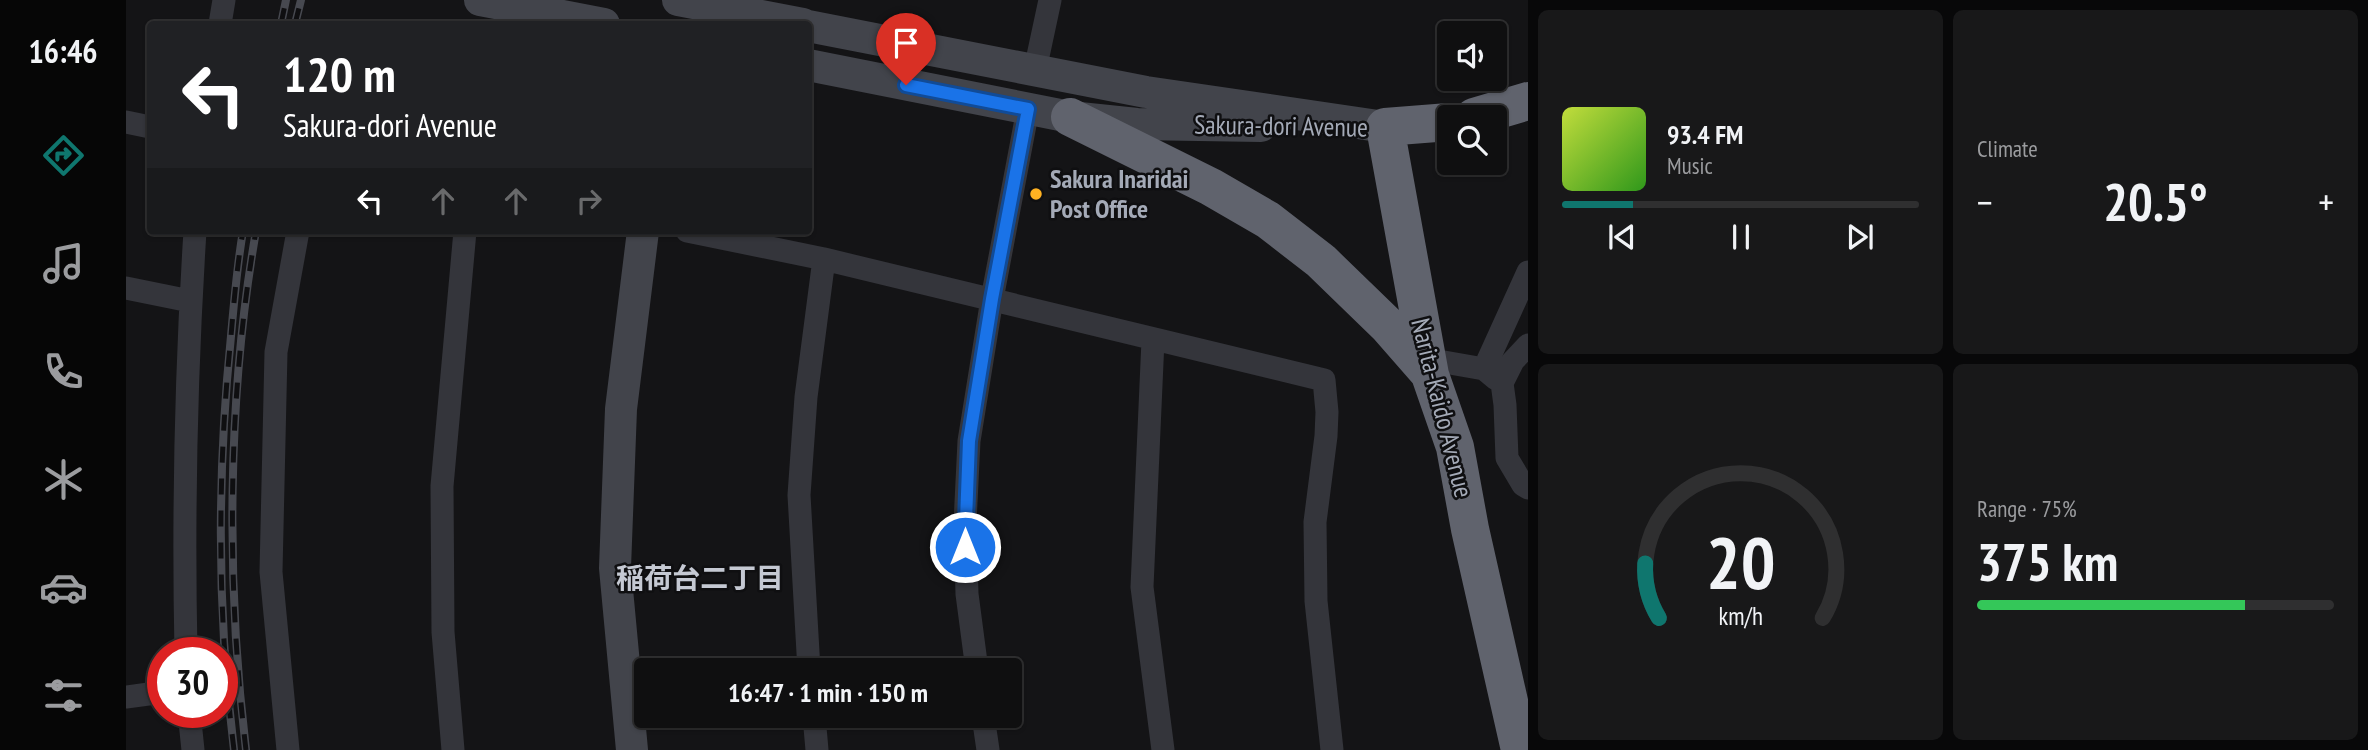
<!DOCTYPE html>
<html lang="en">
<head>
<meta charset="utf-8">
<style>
	body { margin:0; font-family:"PT Sans Narrow","Noto Sans JP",sans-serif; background:#181819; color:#f1f3f6; height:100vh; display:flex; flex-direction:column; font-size:26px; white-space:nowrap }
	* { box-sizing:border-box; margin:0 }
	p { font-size:23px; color:#9b9c9f }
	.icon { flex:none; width:38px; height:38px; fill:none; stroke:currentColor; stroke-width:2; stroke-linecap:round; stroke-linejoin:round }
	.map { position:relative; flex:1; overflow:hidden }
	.side { display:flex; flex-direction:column; gap:10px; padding:10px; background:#080809; width:840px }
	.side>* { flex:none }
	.top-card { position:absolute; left:21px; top:21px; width:665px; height:214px; border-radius:7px; box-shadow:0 2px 5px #0004,0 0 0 2px #2f2f30; background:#202124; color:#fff; overflow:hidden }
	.fabs { position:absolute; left:1311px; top:21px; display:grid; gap:14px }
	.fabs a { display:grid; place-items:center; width:70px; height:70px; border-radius:7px; background:#0f0f10; box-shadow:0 2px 5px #0004,0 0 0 2px #2f2f30; font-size:35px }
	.speed { position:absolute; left:21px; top:637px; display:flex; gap:14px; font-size:35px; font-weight:700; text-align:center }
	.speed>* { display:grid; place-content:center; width:91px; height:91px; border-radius:50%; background:#0f0f10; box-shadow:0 2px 5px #0004,0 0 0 2px #2f2f30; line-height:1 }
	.speed .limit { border:10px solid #d22; background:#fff; color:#111 }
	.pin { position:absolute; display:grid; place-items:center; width:60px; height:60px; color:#fff; margin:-72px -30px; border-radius:50% 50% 50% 0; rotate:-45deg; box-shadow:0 0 7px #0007 }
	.pin .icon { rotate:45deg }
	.me { position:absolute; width:77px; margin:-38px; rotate:0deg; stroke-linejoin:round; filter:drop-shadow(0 0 5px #0008) }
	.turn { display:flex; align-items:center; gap:24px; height:147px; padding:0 21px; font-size:32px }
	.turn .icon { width:91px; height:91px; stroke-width:2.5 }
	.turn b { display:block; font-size:49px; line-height:60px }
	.lanes { display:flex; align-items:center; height:66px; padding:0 21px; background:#0003; justify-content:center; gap:35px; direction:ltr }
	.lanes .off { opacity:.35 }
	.big { font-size:52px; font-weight:700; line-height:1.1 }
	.side .widget { flex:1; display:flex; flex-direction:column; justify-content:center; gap:10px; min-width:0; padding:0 24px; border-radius:10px; background:#181819 }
	.side .dial { align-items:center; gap:0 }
	.dial svg { height:182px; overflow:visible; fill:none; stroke:#2f2f30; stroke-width:7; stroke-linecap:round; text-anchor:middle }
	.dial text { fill:#f1f3f6; stroke:none }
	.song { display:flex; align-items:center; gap:21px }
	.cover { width:84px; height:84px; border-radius:10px; background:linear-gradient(135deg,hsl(70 70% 55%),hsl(110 70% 35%)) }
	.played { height:7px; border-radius:4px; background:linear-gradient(90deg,#0f766e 20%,#2f2f30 20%) }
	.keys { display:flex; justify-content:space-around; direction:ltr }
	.heat { display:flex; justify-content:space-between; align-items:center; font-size:38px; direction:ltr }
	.charge { height:10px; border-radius:5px; background:linear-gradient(90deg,#34c759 75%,#2f2f30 0) }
	.side .tiles { flex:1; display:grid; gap:10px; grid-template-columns:repeat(2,1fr) }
	.trip { position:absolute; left:508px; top:658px; width:388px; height:70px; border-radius:7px; background:#0f0f10; box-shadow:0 2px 5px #0004,0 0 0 2px #2f2f30; font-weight:700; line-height:70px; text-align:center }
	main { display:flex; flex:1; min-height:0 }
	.tabs { display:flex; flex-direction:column; width:126px; justify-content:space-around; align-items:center; background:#060606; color:#9b9c9f }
	.tabs .icon { width:49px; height:49px }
	.tabs .on { color:#0f766e }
	.tabs b { font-size:32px; color:#f1f3f6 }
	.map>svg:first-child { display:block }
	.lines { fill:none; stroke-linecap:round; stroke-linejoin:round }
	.street { stroke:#34353b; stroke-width:23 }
	.secondary { stroke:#42444b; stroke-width:32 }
	.highway { stroke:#60636d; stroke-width:38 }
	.rail-casing { stroke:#474950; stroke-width:8 }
	.rail { stroke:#0f0f11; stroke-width:5; stroke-dasharray:16; stroke-linecap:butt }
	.route-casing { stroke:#114b97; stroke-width:18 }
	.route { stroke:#1a73e8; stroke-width:12 }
	.poi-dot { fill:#ffb222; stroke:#0f0f11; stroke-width:2.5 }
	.labels { text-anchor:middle; stroke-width:5; stroke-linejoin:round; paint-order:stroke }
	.street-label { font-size:26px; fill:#a4aab7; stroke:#0f0f11 }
	.poi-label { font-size:26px; font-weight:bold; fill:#a4aab7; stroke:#0f0f11; text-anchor:start }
	.neighbourhood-label { font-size:28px; font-weight:bold; fill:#c5c9d3; stroke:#0f0f11 }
</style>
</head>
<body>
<main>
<nav class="tabs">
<b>16:46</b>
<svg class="icon on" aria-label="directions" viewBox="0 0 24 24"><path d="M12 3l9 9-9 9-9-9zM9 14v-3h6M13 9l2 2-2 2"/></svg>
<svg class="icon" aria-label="music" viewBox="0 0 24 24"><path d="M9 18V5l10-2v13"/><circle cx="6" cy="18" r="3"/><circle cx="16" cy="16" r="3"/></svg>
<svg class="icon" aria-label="phone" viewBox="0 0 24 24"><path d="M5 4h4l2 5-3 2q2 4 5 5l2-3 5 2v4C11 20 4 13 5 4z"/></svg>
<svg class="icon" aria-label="climate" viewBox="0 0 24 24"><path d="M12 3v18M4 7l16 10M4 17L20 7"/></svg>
<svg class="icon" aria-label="car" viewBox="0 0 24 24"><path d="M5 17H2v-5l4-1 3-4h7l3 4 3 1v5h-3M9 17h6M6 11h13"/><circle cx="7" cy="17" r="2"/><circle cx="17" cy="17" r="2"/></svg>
<svg class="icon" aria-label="filters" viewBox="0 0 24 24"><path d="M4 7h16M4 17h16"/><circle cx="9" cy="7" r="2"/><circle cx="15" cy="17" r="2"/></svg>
</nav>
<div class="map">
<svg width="1402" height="750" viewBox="0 0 1402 750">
	<rect width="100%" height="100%" fill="#141416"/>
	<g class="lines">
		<path class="street" d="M94,24L98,0
			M909,70L924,0
			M0,122L24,127
			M561,231L698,259L1198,380L1201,412L1200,436L1189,522L1190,601L1206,750
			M0,288L64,301
			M1027,340L1016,587L1037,750
			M1402,345L1387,361L1376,383L1379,405L1381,458L1397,485L1402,488
			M1301,359L1358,369L1370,379
			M1358,369L1402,272
			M60,653C57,512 60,372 69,231
			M683,670L673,495L680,397L698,259
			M851,670L841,594L839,523L843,441L866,299L902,109
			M0,697L37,692
			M63,712L67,750
			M688,716L691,750
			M857,716L862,750
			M162,750L145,572L150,352L172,231
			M327,750L317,632L316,486L339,231"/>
		<path class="secondary" d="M354,0L478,24
			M552,0L677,24
			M682,26L1020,92L1259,127
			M682,65L944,117L1011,124L1135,126
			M506,750L489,568L495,409L517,231"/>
		<path class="highway" d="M944,117L1085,187L1142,220L1195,261L1261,325L1303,373
			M1348,117L1402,101
			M1323,122L1259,127L1304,375L1329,447L1344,529L1394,750"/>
		<defs>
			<path id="rail" d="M155,24L160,0
				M169,24L175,0
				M108,750C91,613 91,474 105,336C108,301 111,266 117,231
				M120,750C100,583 101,397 130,231"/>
		</defs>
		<use href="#rail" class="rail-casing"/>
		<use href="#rail" class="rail"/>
	</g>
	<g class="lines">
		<defs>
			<path id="route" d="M780,85L902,109L866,299L843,441L839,547"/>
		</defs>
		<use href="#route" class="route-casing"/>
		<use href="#route" class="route"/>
	</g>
	<circle class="poi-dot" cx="910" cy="194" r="7"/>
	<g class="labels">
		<g class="street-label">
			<text transform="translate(1155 126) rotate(1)" y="9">Sakura-dori Avenue</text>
			<text transform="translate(1316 408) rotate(76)" y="9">Narita-Kaido Avenue</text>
		</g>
		<g class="poi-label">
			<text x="924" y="188">Sakura Inaridai<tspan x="924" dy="30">Post Office</tspan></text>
		</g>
		<g class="neighbourhood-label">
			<text x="574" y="588">稲荷台二丁目</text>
		</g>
	</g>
</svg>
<div class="fabs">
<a><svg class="icon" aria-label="sound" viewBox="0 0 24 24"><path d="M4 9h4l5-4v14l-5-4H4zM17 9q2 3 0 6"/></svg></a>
<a><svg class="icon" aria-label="search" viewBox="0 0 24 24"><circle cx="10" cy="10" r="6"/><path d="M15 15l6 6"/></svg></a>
</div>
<div class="speed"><div class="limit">30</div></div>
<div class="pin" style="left:780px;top:85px;background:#d93025"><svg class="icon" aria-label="arrive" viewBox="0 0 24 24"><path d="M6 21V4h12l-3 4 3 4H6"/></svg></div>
<svg class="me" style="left:839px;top:547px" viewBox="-20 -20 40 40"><circle r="17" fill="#1a73e8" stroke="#fff" stroke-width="3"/><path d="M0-11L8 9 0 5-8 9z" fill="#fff"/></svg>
<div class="trip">16:47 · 1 min · 150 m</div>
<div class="top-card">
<div class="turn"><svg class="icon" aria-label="left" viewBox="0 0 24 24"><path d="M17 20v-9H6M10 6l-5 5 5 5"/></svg><div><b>120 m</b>Sakura-dori Avenue</div></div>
<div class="lanes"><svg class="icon" aria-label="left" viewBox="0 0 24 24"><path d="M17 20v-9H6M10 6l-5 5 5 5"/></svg><svg class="icon off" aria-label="ahead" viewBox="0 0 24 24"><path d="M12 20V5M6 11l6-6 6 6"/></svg><svg class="icon off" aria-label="ahead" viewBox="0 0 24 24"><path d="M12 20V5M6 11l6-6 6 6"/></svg><svg class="icon off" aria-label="right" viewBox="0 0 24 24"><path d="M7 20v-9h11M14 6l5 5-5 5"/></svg></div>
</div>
</div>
<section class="side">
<div class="tiles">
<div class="widget">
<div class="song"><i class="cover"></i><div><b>93.4 FM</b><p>Music</p></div></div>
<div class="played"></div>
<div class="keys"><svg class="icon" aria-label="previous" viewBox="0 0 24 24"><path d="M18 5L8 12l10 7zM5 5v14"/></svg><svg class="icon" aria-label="pause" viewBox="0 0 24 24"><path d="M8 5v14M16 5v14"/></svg><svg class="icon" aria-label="next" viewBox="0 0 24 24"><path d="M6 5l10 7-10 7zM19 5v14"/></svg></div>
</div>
<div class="widget"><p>Climate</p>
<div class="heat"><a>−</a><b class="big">20.5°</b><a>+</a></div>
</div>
<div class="widget dial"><svg viewBox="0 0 100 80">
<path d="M14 69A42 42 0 1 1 86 69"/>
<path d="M14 69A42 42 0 0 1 8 45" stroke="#0f766e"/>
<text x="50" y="56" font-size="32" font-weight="700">20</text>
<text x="50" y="72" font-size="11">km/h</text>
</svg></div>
<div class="widget"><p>Range · 75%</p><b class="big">375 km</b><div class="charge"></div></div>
</div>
</section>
</main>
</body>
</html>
